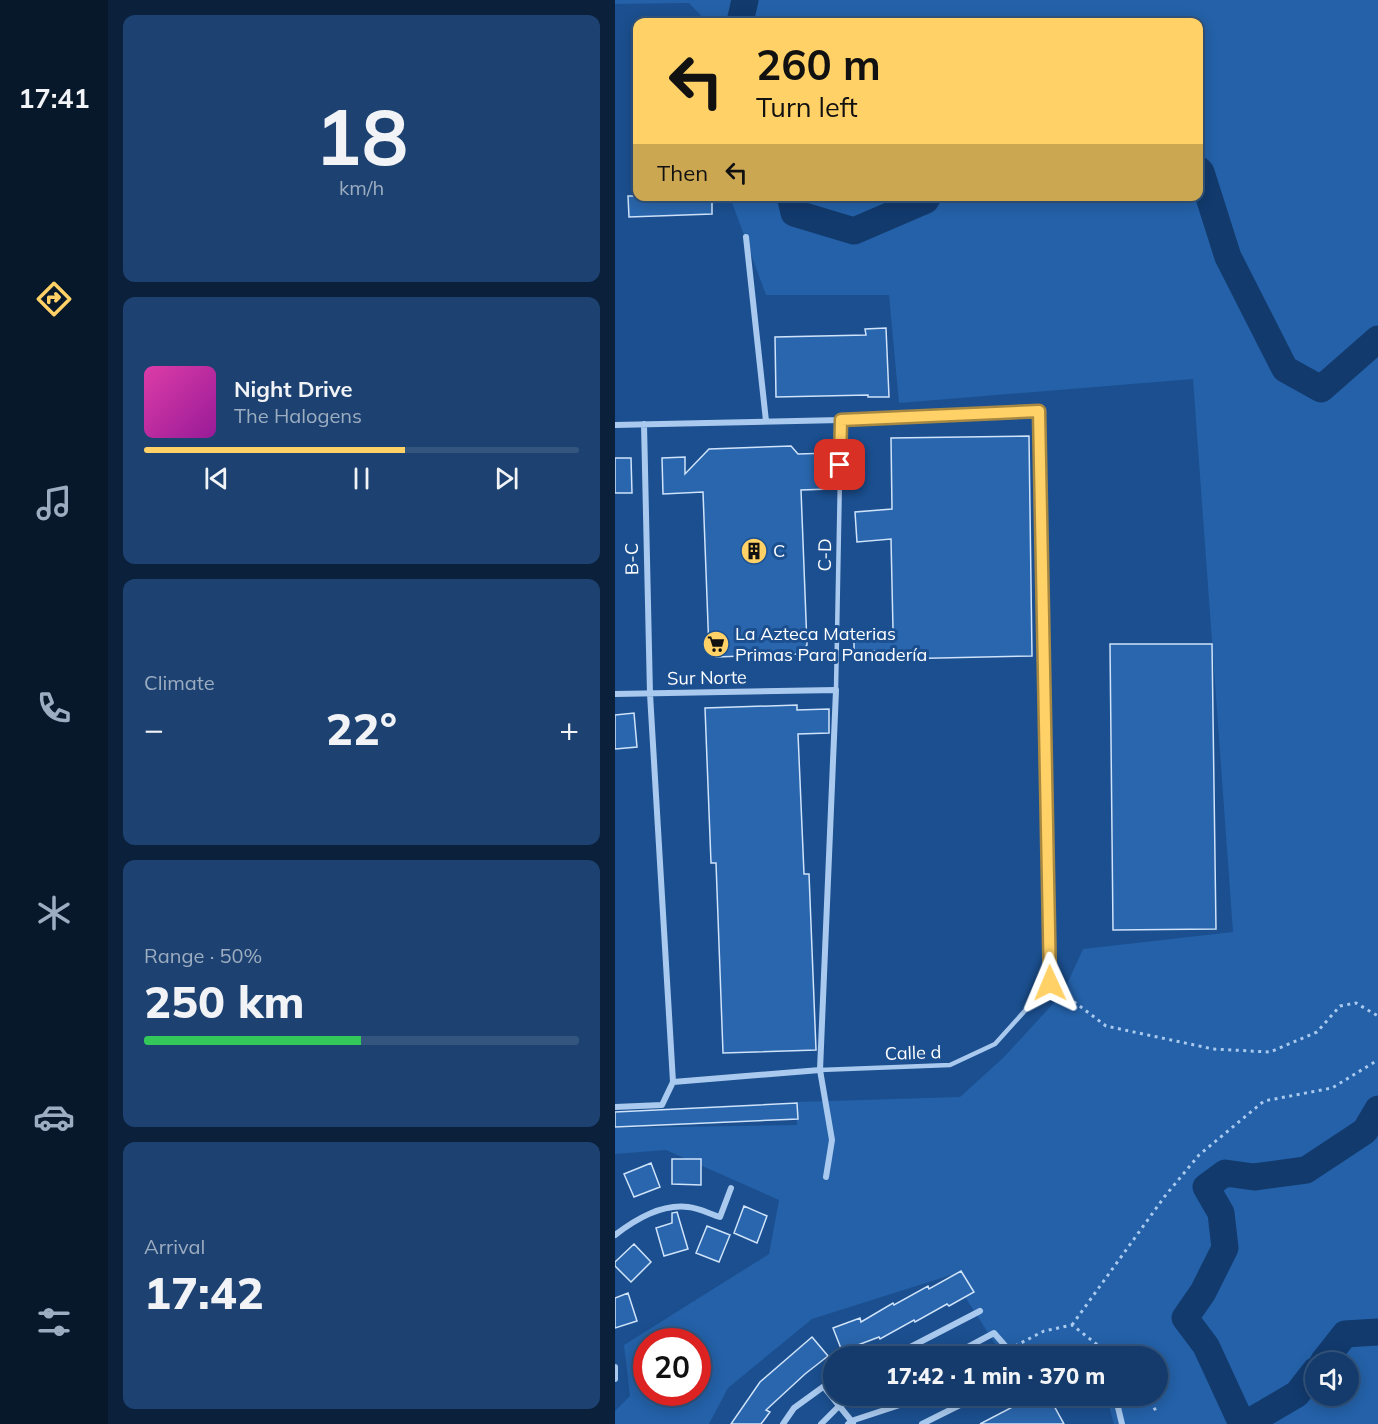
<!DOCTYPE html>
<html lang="en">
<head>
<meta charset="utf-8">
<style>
	body { margin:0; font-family:Mulish,sans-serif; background:#1d4271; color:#f1f3f6; height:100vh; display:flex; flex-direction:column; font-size:22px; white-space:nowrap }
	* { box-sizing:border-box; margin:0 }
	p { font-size:20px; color:#9dadc1 }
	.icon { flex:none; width:33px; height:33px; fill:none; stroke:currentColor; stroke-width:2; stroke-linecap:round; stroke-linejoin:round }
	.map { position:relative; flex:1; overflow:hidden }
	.sheet { display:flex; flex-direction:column; gap:15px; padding:15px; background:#0b203b; width:507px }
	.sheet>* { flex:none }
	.top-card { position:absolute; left:18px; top:18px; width:570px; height:183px; border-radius:12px; box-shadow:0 3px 15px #0003,0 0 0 2px #33557e; background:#ffd166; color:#111; overflow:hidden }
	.buttons { position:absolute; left:690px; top:1352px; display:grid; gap:12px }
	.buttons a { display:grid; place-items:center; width:54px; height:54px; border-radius:50%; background:#143b6b; box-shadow:0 3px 15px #0003,0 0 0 2px #33557e; font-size:30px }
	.speed { position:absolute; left:18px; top:1328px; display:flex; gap:12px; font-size:30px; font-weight:700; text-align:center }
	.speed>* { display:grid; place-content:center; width:78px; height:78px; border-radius:50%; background:#143b6b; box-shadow:0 3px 15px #0003,0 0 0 2px #33557e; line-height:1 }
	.speed .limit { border:9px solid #d22; background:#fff; color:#111 }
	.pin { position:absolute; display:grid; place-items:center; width:51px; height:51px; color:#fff; margin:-26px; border-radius:12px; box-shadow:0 3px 9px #0006 }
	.me { position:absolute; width:66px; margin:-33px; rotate:359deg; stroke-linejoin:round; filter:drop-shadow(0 0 4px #0008) }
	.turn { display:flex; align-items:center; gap:21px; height:126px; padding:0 24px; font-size:27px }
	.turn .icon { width:78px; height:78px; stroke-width:2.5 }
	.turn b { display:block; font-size:42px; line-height:51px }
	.then { display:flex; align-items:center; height:57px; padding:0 24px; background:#0003; gap:12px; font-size:22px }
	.big { font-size:45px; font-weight:800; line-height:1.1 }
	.sheet .card { flex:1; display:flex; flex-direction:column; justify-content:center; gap:9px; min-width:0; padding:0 21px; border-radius:12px; background:#1d4271 }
	.sheet .dial { align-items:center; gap:0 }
	.dial b { font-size:78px; line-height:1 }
	.song { display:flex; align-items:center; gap:18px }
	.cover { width:72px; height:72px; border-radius:9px; background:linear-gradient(135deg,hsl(320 70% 55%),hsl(300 70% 35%)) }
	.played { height:6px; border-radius:3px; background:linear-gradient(90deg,#ffd166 60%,#33557e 60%) }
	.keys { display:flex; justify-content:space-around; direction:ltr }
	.heat { display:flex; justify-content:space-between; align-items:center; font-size:33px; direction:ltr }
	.charge { height:9px; border-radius:4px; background:linear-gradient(90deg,#34c759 50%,#33557e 0) }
	.trip { position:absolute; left:208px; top:1346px; width:345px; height:60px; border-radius:30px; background:#143b6b; box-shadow:0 3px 15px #0003,0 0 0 2px #33557e; font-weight:800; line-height:60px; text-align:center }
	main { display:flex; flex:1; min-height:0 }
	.tabs { display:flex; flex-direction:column; width:108px; justify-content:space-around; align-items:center; background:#08182b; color:#9dadc1 }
	.tabs .icon { width:42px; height:42px }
	.tabs .current { color:#ffd166 }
	.tabs b { font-size:27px; color:#f1f3f6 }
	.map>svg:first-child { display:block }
	.green { fill:#2461a8; fill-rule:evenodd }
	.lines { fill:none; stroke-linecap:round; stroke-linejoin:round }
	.river { stroke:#123a6d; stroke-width:27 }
	.building { fill:#2a66ad; stroke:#cfe3fa; stroke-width:1.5 }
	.path { stroke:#a9c9ee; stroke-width:3; stroke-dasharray:3 4.5; stroke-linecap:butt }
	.lane { stroke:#a9c9ee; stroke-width:4.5 }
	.street { stroke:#a9c9ee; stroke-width:6 }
	.route-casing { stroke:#a68842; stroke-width:15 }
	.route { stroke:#ffd166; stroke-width:10 }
	.labels { text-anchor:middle; stroke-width:6; stroke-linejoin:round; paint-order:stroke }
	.poi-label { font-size:18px; fill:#fff; stroke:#1b4f8f; text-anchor:start }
	.street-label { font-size:18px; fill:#fff; stroke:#1b4f8f }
</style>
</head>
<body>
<main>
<nav class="tabs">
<b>17:41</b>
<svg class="icon current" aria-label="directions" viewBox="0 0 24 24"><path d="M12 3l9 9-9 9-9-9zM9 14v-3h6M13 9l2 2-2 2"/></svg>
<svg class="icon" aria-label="music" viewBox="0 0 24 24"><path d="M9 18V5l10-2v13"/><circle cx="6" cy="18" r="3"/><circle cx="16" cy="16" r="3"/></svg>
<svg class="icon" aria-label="phone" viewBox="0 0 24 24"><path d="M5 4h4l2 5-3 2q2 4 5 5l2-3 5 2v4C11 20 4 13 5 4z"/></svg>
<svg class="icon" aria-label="climate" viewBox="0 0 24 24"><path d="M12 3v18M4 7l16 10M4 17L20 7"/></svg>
<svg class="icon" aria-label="car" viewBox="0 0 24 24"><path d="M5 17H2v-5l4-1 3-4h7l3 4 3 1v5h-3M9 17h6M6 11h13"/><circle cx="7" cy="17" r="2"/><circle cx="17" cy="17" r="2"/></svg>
<svg class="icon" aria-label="filters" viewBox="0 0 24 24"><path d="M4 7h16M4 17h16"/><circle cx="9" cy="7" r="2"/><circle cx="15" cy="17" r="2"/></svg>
</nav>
<section class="sheet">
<div class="card dial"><b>18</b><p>km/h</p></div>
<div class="card">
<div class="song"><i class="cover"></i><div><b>Night Drive</b><p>The Halogens</p></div></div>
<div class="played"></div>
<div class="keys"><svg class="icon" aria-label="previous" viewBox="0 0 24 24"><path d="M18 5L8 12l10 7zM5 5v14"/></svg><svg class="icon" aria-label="pause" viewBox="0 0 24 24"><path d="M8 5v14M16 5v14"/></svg><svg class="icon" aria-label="next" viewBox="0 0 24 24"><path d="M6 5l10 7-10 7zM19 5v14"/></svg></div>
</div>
<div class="card"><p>Climate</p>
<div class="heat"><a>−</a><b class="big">22°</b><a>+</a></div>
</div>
<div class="card"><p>Range · 50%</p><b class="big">250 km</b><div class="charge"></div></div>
<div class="card"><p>Arrival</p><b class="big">17:42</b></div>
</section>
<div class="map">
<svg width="763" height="1424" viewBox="0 0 763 1424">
	<rect width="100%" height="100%" fill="#1b4f8f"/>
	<path class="green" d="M0,0H763V1424H499L491,1395H543V1356H437L434,1354L388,1356L336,1275L197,1319L113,1388L94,1424H0V1411L15,1396L9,1345L154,1254L164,1200L51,1150L0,1154V1128L182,1125L181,1102L345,1097L389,1057L448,993L468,949L618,932L578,379L284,403L274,295H151L115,197L584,196V22H92L74,3L0,4ZM32,1341H82V1392H32ZM700,1362H734V1395H700Z"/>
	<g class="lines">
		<path class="river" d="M125,22L130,0
			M584,170L586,172L613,257L670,369L706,389L763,339
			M175,196L179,213L239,231L311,200L313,196
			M708,1362L730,1334L763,1332
			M627,1424L591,1346L570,1318L588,1292L610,1248L606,1213L591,1187L610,1173L639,1177L691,1170L750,1131L763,1109
			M631,1424L682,1394L700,1371"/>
	</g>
	<path class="building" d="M13,196H97V214L14,217Z
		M271,328L274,397H253V395L161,397L160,337L251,335L250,329Z
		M414,436L417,656L279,659L278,651H239V630H278L276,539L242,542L240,512L277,509L276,438Z
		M176,446L183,454L214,453L215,489L186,490L192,645L185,654L101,657L94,651L88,492L48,494L47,458L70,457V474L94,449Z
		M0,458H16L17,493H0Z
		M495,644H597L601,929L498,930Z
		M182,705V710L214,709V733L183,734L189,874H194L201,1050L108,1053L101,863H96L90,708Z
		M19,713L22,747L0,749V715Z
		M182,1103L183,1119L0,1127V1112Z
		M57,1159H86V1185L57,1184Z
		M36,1163L45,1187L19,1197L9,1174Z
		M129,1206L152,1216L142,1243L119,1233Z
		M62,1212L73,1249L49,1256L41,1228L57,1223V1213Z
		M92,1226L115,1235L104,1262L81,1253Z
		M19,1244L36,1262L16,1282L0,1266V1262Z
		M346,1271L359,1292L334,1306L332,1304L300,1322L299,1320L265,1339L264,1337L227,1351L218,1328L245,1318L246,1322L278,1303L279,1305L313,1286L314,1289Z
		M13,1293L22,1321L0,1328V1298Z
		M197,1337L213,1356L190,1374L151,1410L155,1412L146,1424H116L145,1382Z
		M416,1395H433L449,1424H365L407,1402L406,1401Z"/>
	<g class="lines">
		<path class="path" d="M441,988L491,1026L598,1049L655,1052L702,1032L725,1006L741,1003L763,1016
			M457,1325L550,1196L584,1155L649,1101L717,1088L763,1060
			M400,1346L429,1331L457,1325L497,1356
			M531,1395L543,1414"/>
		<path class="lane" d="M221,690L226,420
			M205,1070L335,1065L380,1044L435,983L424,411"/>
		<path class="street" d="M131,237L151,421
			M0,425L226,420L424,411
			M0,694L221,690L205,1070
			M58,1082L205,1070L217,1140L211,1177
			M0,1107L47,1105L58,1082L35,694L29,424
			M0,1235C21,1219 46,1204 73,1207C84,1208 95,1214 105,1217L116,1188
			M278,1356L365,1311
			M336,1356L379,1333L393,1349L380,1356
			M0,1367V1379
			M209,1387L238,1423
			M497,1395L501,1399L507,1424
			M168,1424L179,1408L219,1379
			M206,1424L225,1405L250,1395
			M233,1424L236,1421L300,1400L309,1395
			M307,1424L365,1395"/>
	</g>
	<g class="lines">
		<defs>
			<path id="route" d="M225,465L226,420L424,411L435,983"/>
		</defs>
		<use href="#route" class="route-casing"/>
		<use href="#route" class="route"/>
	</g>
	<defs>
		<symbol id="building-disc" viewBox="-11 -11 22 22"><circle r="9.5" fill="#ffd166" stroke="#1b4f8f"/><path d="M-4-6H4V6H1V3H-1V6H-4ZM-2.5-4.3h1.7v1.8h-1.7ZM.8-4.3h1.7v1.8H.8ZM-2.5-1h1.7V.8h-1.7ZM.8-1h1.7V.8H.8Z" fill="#111"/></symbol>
		<symbol id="supermarket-disc" viewBox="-11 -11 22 22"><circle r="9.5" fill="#ffd166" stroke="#1b4f8f"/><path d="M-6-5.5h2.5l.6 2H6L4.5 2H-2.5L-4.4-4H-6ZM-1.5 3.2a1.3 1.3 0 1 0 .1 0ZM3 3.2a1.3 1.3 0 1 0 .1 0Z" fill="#111"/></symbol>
	</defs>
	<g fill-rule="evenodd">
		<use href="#building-disc" x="124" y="536" width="30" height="30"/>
		<use href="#supermarket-disc" x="86" y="629" width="30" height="30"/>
	</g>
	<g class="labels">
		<g class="poi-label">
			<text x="158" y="557">C</text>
			<text x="120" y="640">La Azteca Materias<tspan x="120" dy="21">Primas Para Panadería</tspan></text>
		</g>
		<g class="street-label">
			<text transform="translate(210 555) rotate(-89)" y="6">C-D</text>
			<text transform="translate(17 559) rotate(-91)" y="6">B-C</text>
			<text transform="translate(92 678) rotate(-1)" y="6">Sur Norte</text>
			<text transform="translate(298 1053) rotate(-2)" y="6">Calle d</text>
		</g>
	</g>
</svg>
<div class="buttons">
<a><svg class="icon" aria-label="sound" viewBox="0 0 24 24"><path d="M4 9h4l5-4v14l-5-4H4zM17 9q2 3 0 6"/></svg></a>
</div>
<div class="speed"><div class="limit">20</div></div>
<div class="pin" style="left:225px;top:465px;background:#d93025"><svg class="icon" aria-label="arrive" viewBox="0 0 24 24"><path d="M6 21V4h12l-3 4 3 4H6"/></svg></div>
<svg class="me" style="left:435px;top:983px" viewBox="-20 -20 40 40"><path d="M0-17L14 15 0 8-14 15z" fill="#ffd166" stroke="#fff" stroke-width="4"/></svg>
<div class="trip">17:42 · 1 min · 370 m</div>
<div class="top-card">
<div class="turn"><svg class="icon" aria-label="left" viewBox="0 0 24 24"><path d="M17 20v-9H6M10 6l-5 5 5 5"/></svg><div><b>260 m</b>Turn left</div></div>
<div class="then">Then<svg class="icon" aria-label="left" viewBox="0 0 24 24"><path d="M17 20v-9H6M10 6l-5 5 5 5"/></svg></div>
</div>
</div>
</main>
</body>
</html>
